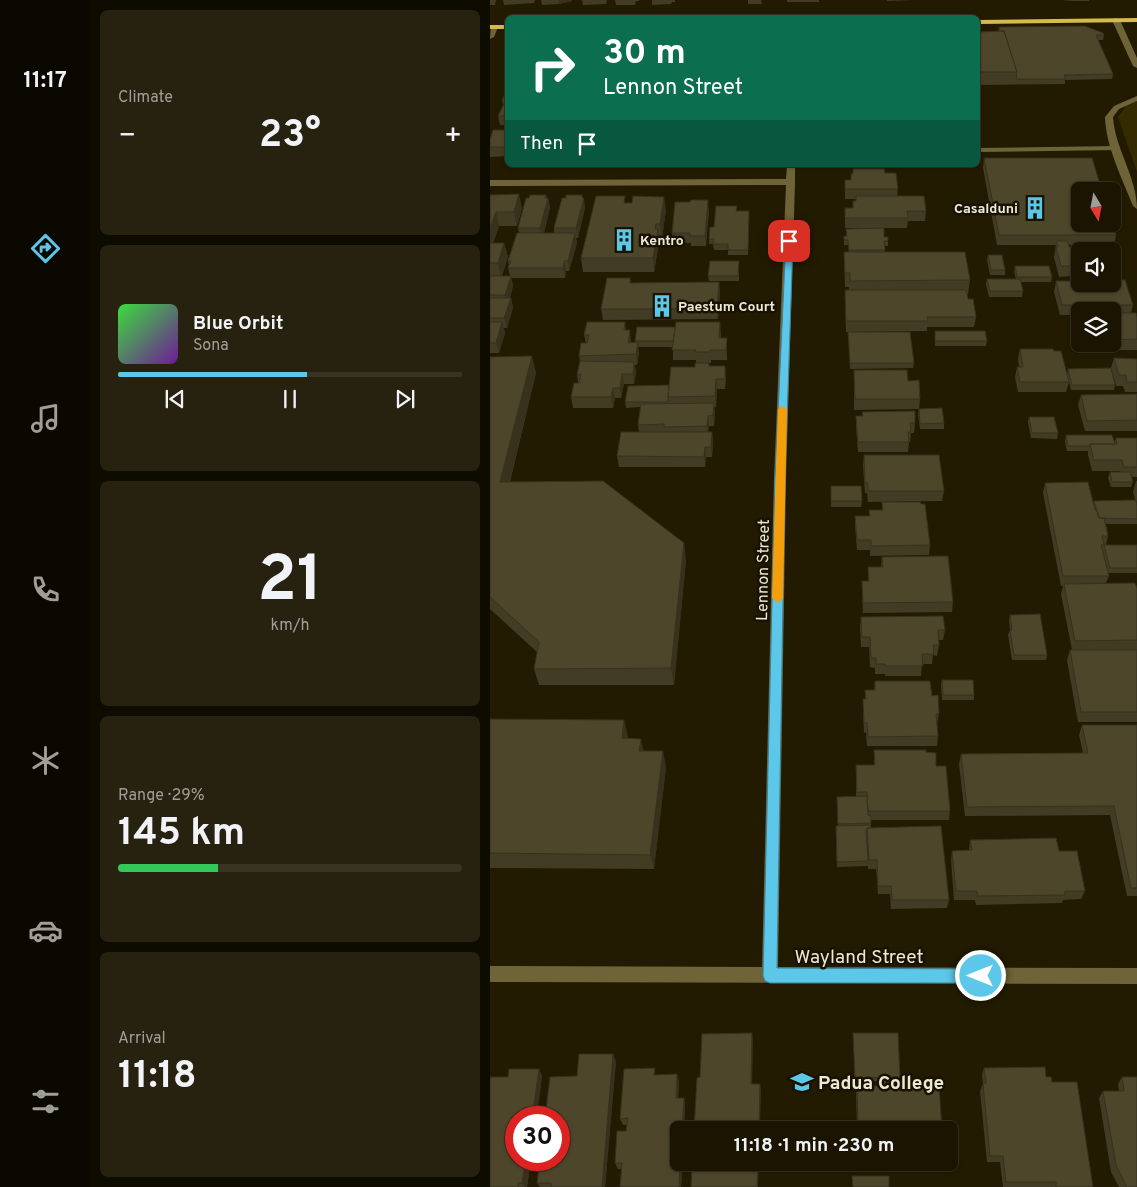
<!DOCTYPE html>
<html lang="en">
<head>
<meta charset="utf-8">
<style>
	body { margin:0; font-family:Overpass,sans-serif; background:#272110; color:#f1f3f6; height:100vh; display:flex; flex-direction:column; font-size:19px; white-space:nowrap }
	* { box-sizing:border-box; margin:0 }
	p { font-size:16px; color:#9f9e99 }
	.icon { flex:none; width:28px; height:28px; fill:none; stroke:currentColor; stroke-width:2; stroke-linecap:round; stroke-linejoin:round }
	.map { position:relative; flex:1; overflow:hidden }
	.panel { display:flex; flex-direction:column; gap:10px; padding:10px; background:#0e0b01; width:400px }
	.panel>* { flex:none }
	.banner { position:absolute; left:15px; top:15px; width:475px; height:152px; border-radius:8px; box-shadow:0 1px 4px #0004,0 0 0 1px #383323; background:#0b6e4f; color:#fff; overflow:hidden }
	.needle { width:32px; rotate:170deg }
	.fabs { position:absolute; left:581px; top:182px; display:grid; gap:10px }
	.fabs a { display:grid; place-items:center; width:50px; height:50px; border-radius:8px; background:#1a1401; box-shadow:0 1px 4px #0004,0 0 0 1px #383323; font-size:25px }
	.speed { position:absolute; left:15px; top:1106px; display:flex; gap:10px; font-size:25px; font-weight:700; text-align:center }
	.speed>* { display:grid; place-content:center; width:65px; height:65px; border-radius:50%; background:#1a1401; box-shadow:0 1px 4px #0004,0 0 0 1px #383323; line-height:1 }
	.speed .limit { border:8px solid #d22; background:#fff; color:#111 }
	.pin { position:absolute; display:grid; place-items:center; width:42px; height:42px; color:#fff; margin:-21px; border-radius:10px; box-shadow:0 2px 8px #0006 }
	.me { position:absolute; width:55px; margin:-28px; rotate:270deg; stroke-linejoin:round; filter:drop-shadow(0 0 4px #0008) }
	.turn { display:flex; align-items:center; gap:18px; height:105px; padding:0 15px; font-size:22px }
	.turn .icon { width:65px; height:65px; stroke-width:2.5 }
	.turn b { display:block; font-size:35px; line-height:42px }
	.then { display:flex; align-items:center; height:48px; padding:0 15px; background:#0003; gap:10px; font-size:19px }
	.big { font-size:38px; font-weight:700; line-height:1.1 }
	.panel .tile { flex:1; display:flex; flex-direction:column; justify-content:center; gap:8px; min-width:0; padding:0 18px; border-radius:8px; background:#272110 }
	.panel .dial { align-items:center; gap:0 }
	.dial b { font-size:65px; line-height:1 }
	.song { display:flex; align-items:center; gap:15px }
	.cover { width:60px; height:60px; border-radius:8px; background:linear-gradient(135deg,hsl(120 70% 55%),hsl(280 70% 35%)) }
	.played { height:5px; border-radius:2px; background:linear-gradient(90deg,#5cc7e8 55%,#383323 55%) }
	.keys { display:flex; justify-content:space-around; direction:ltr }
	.heat { display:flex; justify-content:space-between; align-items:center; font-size:28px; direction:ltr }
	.charge { height:8px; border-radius:4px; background:linear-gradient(90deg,#34c759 29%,#383323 0) }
	.trip { position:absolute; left:180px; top:1121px; width:288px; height:50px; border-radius:8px; background:#1a1401; box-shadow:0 1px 4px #0004,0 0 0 1px #383323; font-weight:700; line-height:50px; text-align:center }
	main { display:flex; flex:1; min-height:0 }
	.tabs { display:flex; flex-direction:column; width:90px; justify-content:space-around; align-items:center; background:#0a0800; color:#9f9e99 }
	.tabs .icon { width:35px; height:35px }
	.tabs .active { color:#5cc7e8 }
	.tabs b { font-size:22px; color:#f1f3f6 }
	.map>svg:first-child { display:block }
	.green { fill:#352b00 }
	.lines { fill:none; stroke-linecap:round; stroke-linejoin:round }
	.service { fill:#6f6338; fill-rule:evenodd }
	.minor { fill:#6f6338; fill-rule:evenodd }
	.trunk { fill:#d6ba4e; fill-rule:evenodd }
	.wall { fill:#433c24 }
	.shaded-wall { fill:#37311d }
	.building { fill:#4e462a; stroke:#37311d }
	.route { fill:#5cc7e8; stroke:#3c8197 }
	.slow { fill:#f59e0b }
	.labels { text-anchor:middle; stroke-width:5; stroke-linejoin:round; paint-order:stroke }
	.far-poi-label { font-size:14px; font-weight:bold; fill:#ece8d7; stroke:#191200; text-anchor:start }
	.street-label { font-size:16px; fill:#ece8d7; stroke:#191200 }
	.near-street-label { font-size:19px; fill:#ece8d7; stroke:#191200 }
	.near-poi-label { font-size:19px; font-weight:bold; fill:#ece8d7; stroke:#191200; text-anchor:start }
</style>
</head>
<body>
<main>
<nav class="tabs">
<b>11:17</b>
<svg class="icon active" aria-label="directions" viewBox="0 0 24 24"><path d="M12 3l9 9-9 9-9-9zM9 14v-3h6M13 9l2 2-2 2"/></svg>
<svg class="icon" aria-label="music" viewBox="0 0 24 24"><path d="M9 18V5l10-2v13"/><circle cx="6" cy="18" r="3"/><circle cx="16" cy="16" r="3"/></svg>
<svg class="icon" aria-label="phone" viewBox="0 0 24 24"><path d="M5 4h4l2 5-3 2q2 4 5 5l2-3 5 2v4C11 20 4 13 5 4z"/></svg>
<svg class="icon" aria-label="climate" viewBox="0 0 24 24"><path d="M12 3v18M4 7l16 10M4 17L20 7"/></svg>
<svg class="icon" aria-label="car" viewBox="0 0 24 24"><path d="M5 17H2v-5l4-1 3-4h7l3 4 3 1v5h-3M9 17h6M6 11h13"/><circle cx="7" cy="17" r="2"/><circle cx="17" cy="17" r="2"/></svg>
<svg class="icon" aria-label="filters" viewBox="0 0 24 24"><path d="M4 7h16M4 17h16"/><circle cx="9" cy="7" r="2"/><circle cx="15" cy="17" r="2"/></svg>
</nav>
<section class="panel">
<div class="tile"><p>Climate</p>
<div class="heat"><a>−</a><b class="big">23°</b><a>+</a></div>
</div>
<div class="tile">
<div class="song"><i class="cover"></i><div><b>Blue Orbit</b><p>Sona</p></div></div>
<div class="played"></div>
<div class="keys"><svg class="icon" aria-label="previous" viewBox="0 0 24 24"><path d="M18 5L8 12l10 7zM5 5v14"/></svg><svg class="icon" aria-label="pause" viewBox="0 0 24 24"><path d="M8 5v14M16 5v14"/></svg><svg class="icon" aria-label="next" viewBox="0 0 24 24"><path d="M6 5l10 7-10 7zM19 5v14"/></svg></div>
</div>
<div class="tile dial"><b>21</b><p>km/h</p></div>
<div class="tile"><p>Range · 29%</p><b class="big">145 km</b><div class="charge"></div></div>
<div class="tile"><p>Arrival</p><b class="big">11:18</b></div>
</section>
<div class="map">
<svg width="647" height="1187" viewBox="0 0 647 1187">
	<rect width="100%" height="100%" fill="#221b01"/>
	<path class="green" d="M647,101V172L628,117L636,106Z"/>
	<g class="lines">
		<path class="service" d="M626,146L630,148L629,150L488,152V148Z"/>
		<path class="minor" d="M626,18L630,20L647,58V68L643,66L622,20Z
			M1,25L8,27L4,37L0,39Z
			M647,96V101L629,109L623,117C625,149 647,177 647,209L643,206C632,178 616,147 615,117L624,106Z
			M297,165H305V182L296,478L288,967L647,968V984L0,982V966L272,967L284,478L296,185L0,186V180L296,179Z"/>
		<path class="trunk" d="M647,18V22L488,24V20Z
			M0,25H18V29H0Z"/>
	</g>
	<path class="wall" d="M0,0H6L5,5H0Z
		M13,0H45L44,3L14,5Z
		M51,0H82V1L69,4L52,5Z
		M92,0H117L116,4L93,5Z
		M125,0H149V1H146L145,5H126Z
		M162,0H185V2H182L181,4L162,5Z
		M258,0H282H271L272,4H258Z
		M297,0H329V2H297Z
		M397,0H424L397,1Z
		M572,0H599V1H582Z
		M509,27L614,35L613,40H608L623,74L622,79L575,80V84L488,85V32L508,31Z
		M18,93V125H10L8,116L14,106L12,101Z
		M18,130V156L0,157V139Z
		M494,158L626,235L624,245H578L579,247L590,251V284L643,305L641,313L647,317V350H587L583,337L585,327H590V344H622V311H590V315H570L564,292L566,281H582L580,276L569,277L564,257L566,245H507L493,168Z
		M395,173L408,189L407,196L436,211L435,221H418L417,228H355V208H363L366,199H355V180H361V174Z
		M0,195L32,208L27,226H9L3,243H14L18,257L12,276H20L18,268L19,266L18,261L29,233L28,228L39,198L56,195L57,198H58L60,208L54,233H64V228L76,198L92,195L95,208L88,238H86L87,243L79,271H76L75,278H21L23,286L20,298H21L23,308L17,328H14L15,333L9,353H0Z
		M136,203L176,210L172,238H169V243L164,272H93L91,258Z
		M219,210L216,246H201V243H183L182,233Z
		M247,211L259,216L258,255H238V250H224L223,244H219V239L224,227Z
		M356,229L394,237L398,241V246H395V252L480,280L478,294H477L478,299L486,317L484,327H437V331L356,332L355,290H359V287H355L354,252H359L358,245H354V236H356Z
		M622,254L631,266L628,276H622Z
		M498,255L515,270V275H500L497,260Z
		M249,261V281H219L218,276Z
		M525,266L562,277L561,282H531L533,291L532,297H499L496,284L497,279H526L524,271Z
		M140,278L141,283L229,282L230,293L228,319L113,320L111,309Z
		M135,322L136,330L141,341V342H145V341L231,332V338L237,348V360H221V363H206V360H183V347H148L149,353L147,365H145L146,373L144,384H134L131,398H125L123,408H83L81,397L88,383L87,375L90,361L89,356L96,343L94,335Z
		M445,331L497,341L496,346H445Z
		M358,332L424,363L423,368L360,369Z
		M530,349L579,382L576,392H528L525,377L527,367H529L528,359Z
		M0,357L46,373L20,482L196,560L184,685H49L44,669L47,652L0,609Z
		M624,358L647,359V392H635L633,386H626L621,368Z
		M219,363V366L236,377L235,389H227L226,407H224L225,413L224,426H219L218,432H222L223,442L222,457H216L215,467H129L127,456L149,432L148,425L150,407L136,408L135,402L179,385L205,367Z
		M578,369L625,385L624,390H581L577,374Z
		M364,370L418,381L430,399L429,409L454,423V429H430L428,414L429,409L364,410Z
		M647,394V431H595L588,405L591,395Z
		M372,412L425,423L424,433H421L420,442H419L418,452H368L366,427V416H372Z
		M539,417L568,433L567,439L541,438L538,422Z
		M576,435L624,443L626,438H647V477H641L643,482L641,487H621L618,478L620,472H630L629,471H602L598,455V451H577L575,441Z
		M374,455L454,491L452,501L378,502L377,493H375L373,466Z
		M646,481H647V524H616L618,536L616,545H647V573H618L619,576L616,583L647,588V722H588L577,660L580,650H582L571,594L573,586H571L553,493L555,483L603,503L604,501L645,500L643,492Z
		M341,486L372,501L371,507H341Z
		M392,502L440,545L439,555L380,556V550H367L365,526V516H379V510H392Z
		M392,557L463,602L462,612L373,613L372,592V581H378V567H391Z
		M520,615L557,655L556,660H522L518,635L520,630L519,620Z
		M371,617L455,630L453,640H448L449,645L447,656L443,655L442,664H432L431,676H395V674H385V668L380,667L379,647H371L370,627Z
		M452,680L484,695V700H452L451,686Z
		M385,681L442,696L449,714L447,724L448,736L447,746H377L376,732L374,733L373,709V699H375V690H384Z
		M0,719L138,736V738L176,767L164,869L0,868Z
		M592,725H647V896H637L620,815L475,816L469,764L471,754L593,753L589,735Z
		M384,750L436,752L446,766L460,811L459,820H381V828L459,900L457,908L401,909L400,894H388L386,869H378V866L347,867L346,831L348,826L347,802L366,797V765H384Z
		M480,840L569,851L595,891L591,899L573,900L572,903L486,905L485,900H464L461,860L462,851L479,850Z
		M363,1033L410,1077L409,1080L412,1085L452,1130H367L366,1093L367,1086H387V1081L365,1082Z
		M126,1061L115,1187H50L47,1183L87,1076Z
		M494,1068L556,1077L562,1082L603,1187H513L510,1162H497L490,1091L493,1084L492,1075Z
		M49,1069L52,1076L37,1187H0L18,1077Z
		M167,1075L189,1081L188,1098H194L195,1105L194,1130H189L193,1162L191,1187H130L132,1169H128L125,1163L136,1131L137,1125H133L130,1119Z
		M632,1077L647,1187H629L621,1172L609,1098L613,1091H629L628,1084Z
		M368,1162H454L453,1168H368Z"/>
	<path class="shaded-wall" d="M68,0H82V1L69,4Z
		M29,194L32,208L27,226L24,212Z
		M56,195L57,201L58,198L60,208L52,238L50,228Z
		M92,195L93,201L94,198L95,208L88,238L86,228Z
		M174,197L176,210L172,238L170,224Z
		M218,200L219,210L216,246L215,236Z
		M6,212L9,226L0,253V229Z
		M166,224L167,233L168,229L169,243L164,272L163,258Z
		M85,233L87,243L79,271L78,261Z
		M14,243L18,257L11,277L8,263Z
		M74,261L76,271L75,278L73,268Z
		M21,276L23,286L17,305L15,295Z
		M229,282L230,293L228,319L227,309Z
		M21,298L23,308L17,328L14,318Z
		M12,322L15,333L9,353L6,343Z
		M230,322L231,332L230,348L229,338Z
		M140,330L141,341L139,353L138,343Z
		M237,338V360L236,350Z
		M148,342L149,353L147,365L146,354Z
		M42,356L46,373L15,499L10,482Z
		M144,362L146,373L144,384L143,374Z
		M235,366L236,377L235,389Z
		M132,374L134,384L131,398L130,388Z
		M226,379L227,389L226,407L225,396Z
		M123,388L125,398L123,408L121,397Z
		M224,403L225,413L224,426L223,415Z
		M218,416L219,426L218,437L217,426Z
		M222,432L223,442L222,457L221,447Z
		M215,447L216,457L215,467L214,457Z
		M194,543L196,560L184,685L181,668Z
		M134,720L138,736L135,754L132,738Z
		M151,739L154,754L149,751Z
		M173,751L176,767L164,869L160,855Z
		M262,1033L263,1041L262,1091L261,1084Z
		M123,1054L126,1061L115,1187H112Z
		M49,1069L52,1076L47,1118H42Z
		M187,1074L189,1081L188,1105L186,1098Z
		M270,1084L271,1091L270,1130H269Z
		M194,1098L195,1105L194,1130H192Z
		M36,1160H41L37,1187H35L32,1183Z
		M190,1162H193L191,1187H189Z
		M268,1162H269L268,1187H267Z"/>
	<path class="building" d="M595,26L613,33L614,35H606L623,74L574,75L576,79H526L527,72L514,31H510L509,27Z
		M514,31L527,72H488V32Z
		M15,93H18V116H8L16,100L12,101Z
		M3,130H18V147H0V139Z
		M494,158H602L612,191H590V224H622V223L626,235H509Z
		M363,169H394L395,173H406L408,189H355V180H361V174H363Z
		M29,194L24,212H6L0,229V195Z
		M40,195H56L55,198H58L50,228H28L36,198H39Z
		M76,195H92V198H94L86,228H64L72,198H76Z
		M106,196H135L134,203H142L143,196L174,197L170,224H166L165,229H168L163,258H91Z
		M366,196H434L436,211H417L418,218H355V208H363V201H366Z
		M201,200H218L215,236H200V233H182L185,202H200Z
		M226,206H247L246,211H259L258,250H238V244H223L224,239H219L220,227H224Z
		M394,228V237H398V241H394L395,250H359L358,240H354V236H357L356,229Z
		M27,233H85L78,261H74L73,268H18L21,261H18Z
		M566,241H577L579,247L619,246L620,251H590V271H584L582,266H571L566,247H568Z
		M0,243H14L8,263H0Z
		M354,252H475L480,280L360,281V273H355Z
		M622,254H627L631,266H622Z
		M498,255H512L515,270H501Z
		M220,261H249L248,276H218Z
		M525,266H559L562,277H527Z
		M0,276H21L15,295H0Z
		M117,278H140V283L229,282L227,309H111Z
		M497,279H530L533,291H500Z
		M622,280H635L643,305H572L566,281H590V284H622Z
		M355,290H476L478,299H483L486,317H437L438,321H356Z
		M0,298H21L14,318H0Z
		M622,313H646L647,317V339L622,340Z
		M0,322H12L6,343H0Z
		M97,322H135L134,330H140L138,343L148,342L146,354L89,356L91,343H97L99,335H94Z
		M186,322H230L229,338H237L236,350H220V352H205L206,350H182Z
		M147,327H185L183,341H145Z
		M585,327H590V340H589Z
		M445,331H495L497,341H445Z
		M358,332H420L424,363H360Z
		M530,349H563L564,351H571L579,382H530L527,367H533Z
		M42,356L10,482L113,481L194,543L181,668L44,669L49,642L0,597V357Z
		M624,358L647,359V382H637L636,375H629Z
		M90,361L144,362L143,374H132L130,388H123L121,397H81L84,383H89L91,374L87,375Z
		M205,363H219V366H235V379H226L225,396L178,397L181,367H205Z
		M621,368L625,385H582L578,369Z
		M364,370H417L418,381L429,380L430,399H365Z
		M179,385L178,397V402H135L138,386Z
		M647,394V420L597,421L591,395Z
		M224,403L223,415L218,416L217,426L174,427V424L148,425L151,404Z
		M452,408L454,423L430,424L429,409Z
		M425,411V423H420L421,432H418L419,442H368L366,416H373L372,412Z
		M539,417H564L568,433H542Z
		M131,432H222L221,447H215L214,457L127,456Z
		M576,435H622L625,444H600V446H578Z
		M626,438H647V467H634L632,460H604L600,444H627Z
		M374,455H449L454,491H378V483H375Z
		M620,472H640L643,482H622Z
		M598,482L605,510H607L609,518H614L618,536H612L614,545H611L619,576H573L555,483Z
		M341,486H371L372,501H341Z
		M646,500L647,505V519L609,518L604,501Z
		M392,502H430L431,504H435L440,545L381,546V540H367L365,516H380L379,510H393Z
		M614,545H647V568H620Z
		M458,556L463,602L373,603L372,581H379L378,567H393L392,557Z
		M645,583L647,588V640L585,641L574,584Z
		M550,614L557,655H524L520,630H522L520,615Z
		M453,616L455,630H448L449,645H443L444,654H432L433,666H396L395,664H386V658H381L380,637H372L371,617Z
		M580,650H647V712H591Z
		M452,680H483L484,695H453Z
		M385,681H440L442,696L448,695L449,714H446L448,736L378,737L377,723H374L373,699H376L375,690H385Z
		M0,719L134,720L132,738L151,739L149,751H173L160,855L0,853Z
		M592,725H647V888H641L624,806L477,807L471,754L598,753Z
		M384,750H436V752L446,753V766H456L460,811H378L377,792H367L366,765H385Z
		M377,796L378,815L381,816V823L348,824L347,797Z
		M380,825L381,828H377L376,832L378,861L347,862L346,826Z
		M451,826L459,900H402L401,886H388L387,860H379L377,828Z
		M566,838L569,851H587L595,891H575V895L488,896L487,891H466L462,851L482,850L480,840Z
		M262,1033L261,1084H270L269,1130H204L207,1078L210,1077L212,1034Z
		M363,1033H408L410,1077L365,1078Z
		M89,1054H123L112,1187H61V1183H47L50,1160H69V1118H55L60,1077L87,1076Z
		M555,1067L556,1077H561L562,1082H587L603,1187H566V1182H516L513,1156H500L493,1084L496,1083L494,1068Z
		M165,1068L164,1075L187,1074L186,1098H194L192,1130H189V1162H190L189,1187H130L132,1163H125L127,1131H136L138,1118L130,1119L134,1069Z
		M19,1069H49L42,1118H26V1160H36L32,1183H28V1187H0V1077H18Z
		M632,1077H647V1187H637L626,1165L613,1091H634Z
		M412,1079V1085H449L452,1130H368L367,1086H388L387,1080Z
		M202,1162H268L267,1187H201Z
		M362,1176H399V1187H363Z"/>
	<path class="route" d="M296,239L303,241L295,478L287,968L491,969L496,971L498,976L496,981L491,983H280L275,981L273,976L285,478Z"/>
	<path class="slow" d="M292,406L297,409L293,598L288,603L282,598L288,409Z"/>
	<defs>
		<symbol id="building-bare" viewBox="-9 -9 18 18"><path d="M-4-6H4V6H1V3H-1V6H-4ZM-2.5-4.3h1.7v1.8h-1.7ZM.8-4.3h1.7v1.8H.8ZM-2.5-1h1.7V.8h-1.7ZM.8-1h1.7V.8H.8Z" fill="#5cc7e8" stroke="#191200" stroke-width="2.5" paint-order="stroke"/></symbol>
		<symbol id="school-bare" viewBox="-9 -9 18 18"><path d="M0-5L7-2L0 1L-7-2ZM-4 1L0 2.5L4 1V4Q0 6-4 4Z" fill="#5cc7e8" stroke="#191200" stroke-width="2.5" paint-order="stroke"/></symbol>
	</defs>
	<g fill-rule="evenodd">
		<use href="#building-bare" x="529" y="192" width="32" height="32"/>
		<use href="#building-bare" x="118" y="224" width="32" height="32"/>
		<use href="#building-bare" x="156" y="290" width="32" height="32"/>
		<use href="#school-bare" x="296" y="1066" width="32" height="32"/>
	</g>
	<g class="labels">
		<g class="far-poi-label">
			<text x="528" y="213" text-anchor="end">Casalduni</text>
			<text x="150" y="245">Kentro</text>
			<text x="188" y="311">Paestum Court</text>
		</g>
		<g class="street-label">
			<text transform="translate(272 570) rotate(-89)" y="6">Lennon Street</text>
		</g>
		<g class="near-street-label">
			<text x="369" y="963">Wayland Street</text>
		</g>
		<g class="near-poi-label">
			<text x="328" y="1089">Padua College</text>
		</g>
	</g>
</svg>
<div class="fabs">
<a><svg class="needle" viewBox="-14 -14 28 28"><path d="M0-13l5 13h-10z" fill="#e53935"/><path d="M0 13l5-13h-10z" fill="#9f9e99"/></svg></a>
<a><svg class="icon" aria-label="sound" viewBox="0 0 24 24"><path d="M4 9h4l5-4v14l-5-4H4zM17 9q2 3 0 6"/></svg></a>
<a><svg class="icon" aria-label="layers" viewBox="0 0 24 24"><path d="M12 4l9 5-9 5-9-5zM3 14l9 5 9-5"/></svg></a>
</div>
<div class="speed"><div class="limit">30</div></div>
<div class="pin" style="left:299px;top:241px;background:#d93025"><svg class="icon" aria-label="arrive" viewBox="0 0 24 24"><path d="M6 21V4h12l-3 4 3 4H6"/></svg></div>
<svg class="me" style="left:491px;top:976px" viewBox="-20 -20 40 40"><circle r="17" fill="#5cc7e8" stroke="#fff" stroke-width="3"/><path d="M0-11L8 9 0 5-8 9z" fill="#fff"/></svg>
<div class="trip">11:18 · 1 min · 230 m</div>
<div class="banner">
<div class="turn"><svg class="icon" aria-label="right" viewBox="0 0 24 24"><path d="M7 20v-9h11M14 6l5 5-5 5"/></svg><div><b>30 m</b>Lennon Street</div></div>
<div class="then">Then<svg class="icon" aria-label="arrive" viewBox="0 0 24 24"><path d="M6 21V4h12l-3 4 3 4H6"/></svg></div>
</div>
</div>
</main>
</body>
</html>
